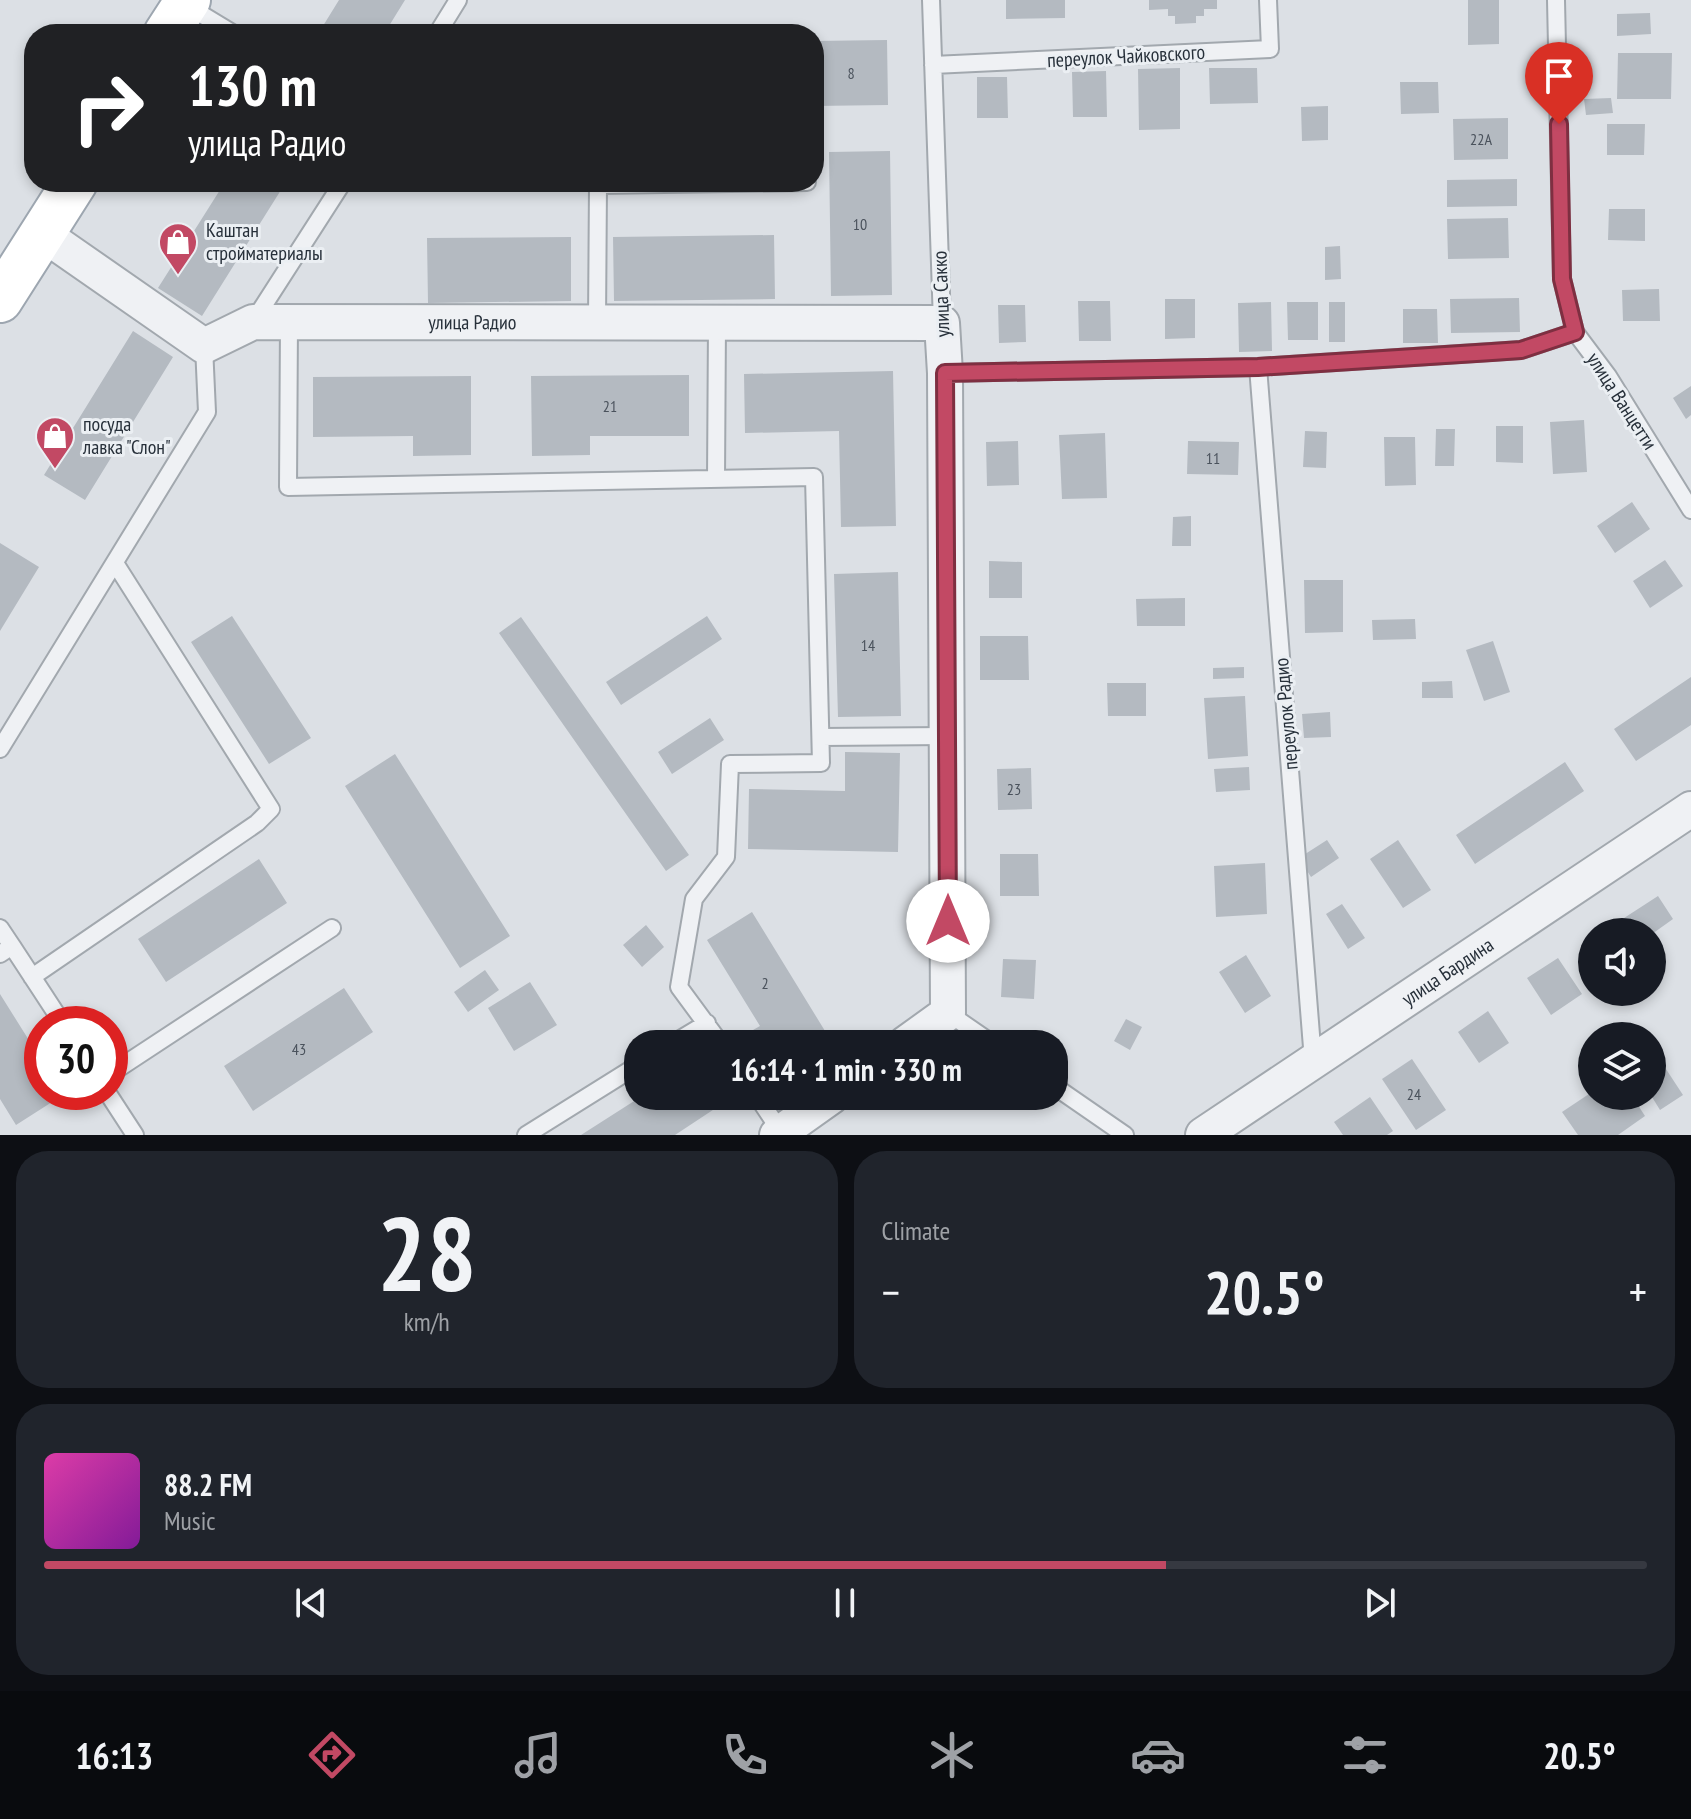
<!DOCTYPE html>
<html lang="en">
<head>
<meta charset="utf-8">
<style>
	body { margin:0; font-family:"PT Sans Narrow",sans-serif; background:#20242c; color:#f1f3f6; height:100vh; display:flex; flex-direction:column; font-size:30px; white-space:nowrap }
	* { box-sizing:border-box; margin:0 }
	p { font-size:26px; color:#9ea1a6 }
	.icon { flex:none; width:44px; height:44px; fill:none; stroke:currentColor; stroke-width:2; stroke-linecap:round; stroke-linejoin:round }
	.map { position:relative; height:1135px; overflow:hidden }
	.details { display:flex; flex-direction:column; gap:16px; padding:16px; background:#0d0f14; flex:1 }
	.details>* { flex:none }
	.top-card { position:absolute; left:24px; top:24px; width:800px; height:168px; border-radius:32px; box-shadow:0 4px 12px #0003; background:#202124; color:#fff; overflow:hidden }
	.buttons { position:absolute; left:1578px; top:918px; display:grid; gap:16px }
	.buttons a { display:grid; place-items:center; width:88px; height:88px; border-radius:50%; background:#171b24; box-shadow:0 4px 12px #0003; font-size:40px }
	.speed { position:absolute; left:24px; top:1006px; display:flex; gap:16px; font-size:40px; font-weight:700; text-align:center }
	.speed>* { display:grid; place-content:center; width:104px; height:104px; border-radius:50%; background:#171b24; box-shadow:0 4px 12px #0003; line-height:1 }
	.speed .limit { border:12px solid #d22; background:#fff; color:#111 }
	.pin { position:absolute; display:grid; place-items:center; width:68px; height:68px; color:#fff; margin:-82px -34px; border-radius:50% 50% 50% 0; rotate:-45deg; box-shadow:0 0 8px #0007 }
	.pin .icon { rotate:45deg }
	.me { position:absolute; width:88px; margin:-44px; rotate:0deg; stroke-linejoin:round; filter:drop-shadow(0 0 6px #0008) }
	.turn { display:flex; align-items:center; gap:28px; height:168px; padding:0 32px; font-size:36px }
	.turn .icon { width:104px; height:104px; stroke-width:2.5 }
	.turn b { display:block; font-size:56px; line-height:68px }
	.big { font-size:60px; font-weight:700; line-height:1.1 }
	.details .widget { flex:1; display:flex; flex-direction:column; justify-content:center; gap:12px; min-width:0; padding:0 28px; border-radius:32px; background:#20242c }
	.details .dial { align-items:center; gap:0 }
	.dial b { font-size:104px; line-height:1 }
	.song { display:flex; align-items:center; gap:24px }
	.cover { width:96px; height:96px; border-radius:12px; background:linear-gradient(135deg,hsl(320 70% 55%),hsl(290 70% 35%)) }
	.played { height:8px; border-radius:4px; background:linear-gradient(90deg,#c24964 70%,#363941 70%) }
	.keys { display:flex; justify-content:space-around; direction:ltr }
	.heat { display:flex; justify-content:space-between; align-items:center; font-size:44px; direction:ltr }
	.details .tiles { flex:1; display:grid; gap:16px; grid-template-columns:1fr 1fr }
	.widget:last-child { grid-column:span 2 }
	.trip { position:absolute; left:624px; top:1030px; width:444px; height:80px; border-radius:32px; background:#171b24; box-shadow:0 4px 12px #0003; font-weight:700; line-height:80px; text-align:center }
	.dock { display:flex; height:128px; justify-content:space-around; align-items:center; background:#090b0e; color:#9ea1a6 }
	.dock .icon { width:56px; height:56px }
	.dock .selected { color:#c24964 }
	.dock b { font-size:36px; color:#f1f3f6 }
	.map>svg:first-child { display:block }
	.building { fill:#b4bac1 }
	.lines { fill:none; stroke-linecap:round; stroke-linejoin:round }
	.service-casing { stroke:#a2a8ae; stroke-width:20 }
	.minor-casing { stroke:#a2a8ae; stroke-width:38 }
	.primary-casing { stroke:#9da6b0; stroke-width:48 }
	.service { stroke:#eff1f4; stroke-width:16 }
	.minor { stroke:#eff1f4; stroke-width:34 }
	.primary { stroke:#fff; stroke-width:44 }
	.route-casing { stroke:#7e2f41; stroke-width:20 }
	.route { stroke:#c24964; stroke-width:14 }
	.labels { text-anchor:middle; stroke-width:6; stroke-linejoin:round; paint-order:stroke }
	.number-label { font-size:16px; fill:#4a525c }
	.street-label { font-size:20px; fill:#27303a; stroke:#ebeff3 }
	.poi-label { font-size:20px; fill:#27303a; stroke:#ebeff3; text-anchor:start }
</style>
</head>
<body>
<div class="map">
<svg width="1691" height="1135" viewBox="0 0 1691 1135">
	<rect width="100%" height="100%" fill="#dce0e5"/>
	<path class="building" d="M339,0H405L384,34H318Z
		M1006,0H1065V18L1006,19Z
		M1149,0H1217V9H1204V16H1196V23L1175,24V16H1168V9L1149,10Z
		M1468,0H1499V44L1468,45Z
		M1650,13L1651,34L1617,36V14Z
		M887,40L888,105L814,106V41Z
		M1618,53H1672L1671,99H1617Z
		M1180,68V129L1139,130L1138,69Z
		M1209,68H1257L1258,103L1210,104Z
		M1106,71L1107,117H1073L1072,72Z
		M977,77H1007L1008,118H977Z
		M1400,82H1438L1439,113L1401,114Z
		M1611,98L1613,113L1586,115L1584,99Z
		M1328,106V140L1302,141L1301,107Z
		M1508,118V159L1454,160L1453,119Z
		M1607,124H1645L1644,155H1607Z
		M890,151L892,295L831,296L829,152Z
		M1517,179V206L1447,207V180Z
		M225,182H286L202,316L158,288Z
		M1609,209H1645V241L1608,240Z
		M1508,218L1509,258L1448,259L1447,219Z
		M774,235L775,299L614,301L613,237Z
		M571,237V301L428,303L427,238Z
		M1340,246L1341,279L1325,280V247Z
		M1659,289L1660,321H1623L1622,290Z
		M1519,298L1520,332L1451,333L1450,299Z
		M1165,299H1195V338L1165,339Z
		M1078,301H1110L1111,341H1079Z
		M1271,302L1272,351L1239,352L1238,303Z
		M1287,302H1318V340H1288Z
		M1329,302H1345V342H1329Z
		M998,305H1025L1026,342L999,343Z
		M1403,309H1437L1438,343H1403Z
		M133,331L173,357L85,500L44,475Z
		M893,371L896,526L841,527L839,431L745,433L744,374Z
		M689,375V436H590V455L532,456L531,376Z
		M471,376V455L413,456V436L313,437V377Z
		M1691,386V415L1686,419L1673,398Z
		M1584,420L1587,472L1553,474L1550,422Z
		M1496,426H1523V463L1496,462Z
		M1436,429H1455L1454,466H1435Z
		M1305,431L1327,432L1326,468L1303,467Z
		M1105,433L1107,498L1062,499L1059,435Z
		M1384,437H1415L1416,485L1385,486Z
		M1018,441L1019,485L987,486L986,442Z
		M1188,441L1239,442L1238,475L1187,474Z
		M1632,502L1650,529L1615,553L1597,526Z
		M1191,516V546H1172L1173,517Z
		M0,543L39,567L0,631Z
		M1665,560L1683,586L1650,608L1633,581Z
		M989,561L1022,562V598H989Z
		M898,572L901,716L838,717L834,574Z
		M1304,580H1343V632L1305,633Z
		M1185,598V626H1137L1136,599Z
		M232,616L311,738L269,764L191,642Z
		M707,616L722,639L621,705L606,682Z
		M521,617L689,855L666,871L499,633Z
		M1415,619L1416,639L1373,640L1372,620Z
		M980,636H1028L1029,680H980Z
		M1493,641L1510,692L1484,701L1466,650Z
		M1244,667V678L1213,679V668Z
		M1691,677V725L1636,761L1614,729Z
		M1452,681L1453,698H1422V682Z
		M1107,683H1146V716H1108Z
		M1245,696L1248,756L1208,759L1204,698Z
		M1330,712L1331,737L1304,738L1302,714Z
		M710,718L724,740L672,774L658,752Z
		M845,752L900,753L898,852L748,849L749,789L845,791Z
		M395,754L510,936L460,968L345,786Z
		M1565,762L1584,791L1475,864L1456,835Z
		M1249,767L1250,790L1216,792L1214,769Z
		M1031,768L1032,809L998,810L997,769Z
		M1327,840L1339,858L1311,877L1299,858Z
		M1398,840L1431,890L1403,908L1370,859Z
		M1000,854H1038L1039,896H1000Z
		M259,859L287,903L166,982L138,939Z
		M1265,863L1267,914L1216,917L1214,866Z
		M1658,896L1673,919L1652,934L1629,932L1621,920Z
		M1342,904L1365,938L1348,949L1326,914Z
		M752,912L833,1044H752L746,1034L760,1026L707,940Z
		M646,925L664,947L642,967L623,945Z
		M1246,955L1271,996L1245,1013L1219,972Z
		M1558,958L1582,994L1551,1015L1527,978Z
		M1003,959L1036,960L1034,999L1001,997Z
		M485,970L499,990L468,1012L454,992Z
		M530,982L557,1025L514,1051L488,1008Z
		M344,988L373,1032L253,1111L224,1066Z
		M0,994L42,1061V1092H61L63,1095L16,1125L0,1099Z
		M1488,1011L1509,1043L1479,1063L1458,1032Z
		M1126,1019L1142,1027L1130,1050L1114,1041Z
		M1412,1059L1446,1110L1416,1130L1382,1079Z
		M1662,1063L1683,1095L1660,1110L1652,1097V1070Z
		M1592,1092V1096H1632L1645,1116L1618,1135H1578L1562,1112Z
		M642,1096H726L728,1100L675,1135H581Z
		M1370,1097L1393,1131L1387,1135H1343L1334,1122Z"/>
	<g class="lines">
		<defs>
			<path id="service" d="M931,0L942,323
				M1556,0L1562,279L1575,332L1608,376L1691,510
				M186,5L234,34
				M437,34L458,0
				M933,65L1270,49L1268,0
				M253,322L343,182
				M289,322L288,487L814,477L821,763L730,764L726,857L694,899L679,987L721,1044
				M597,322L598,185L807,182
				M1258,367L1313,1060
				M945,373L1258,367L1521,350L1575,332
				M716,479L717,323
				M821,737L947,736
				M0,749L207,412L204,346
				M0,928L12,946L0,954
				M12,946L63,1024
				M32,977L257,823L271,809L115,563
				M948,1013L993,1044
				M672,1044L707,1023
				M110,1074L332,928
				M1054,1086L1125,1135
				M107,1092L135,1135
				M757,1096L781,1132
				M526,1135L638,1065"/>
			<g id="minor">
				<path id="s1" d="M43,234L204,346L253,322L942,323L945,373L948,1013L905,1044"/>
				<path d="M777,1135L832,1096"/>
				<path id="s2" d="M1203,1135L1691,809"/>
			</g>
			<path id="primary" d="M166,34L188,0
				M0,300L75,182"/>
		</defs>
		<use href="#service" class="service-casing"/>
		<use href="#minor" class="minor-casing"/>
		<use href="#primary" class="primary-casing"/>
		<use href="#service" class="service"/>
		<use href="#minor" class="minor"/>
		<use href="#primary" class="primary"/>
	</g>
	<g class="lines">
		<defs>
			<path id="route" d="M948,921L945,373L1258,367L1492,352L1521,350L1575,332L1562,279L1559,124"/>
		</defs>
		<use href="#route" class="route-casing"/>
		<use href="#route" class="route"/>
	</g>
	<defs>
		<symbol id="shop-pin" viewBox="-11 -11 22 30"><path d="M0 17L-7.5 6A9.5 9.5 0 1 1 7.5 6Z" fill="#c24964" stroke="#ebeff3"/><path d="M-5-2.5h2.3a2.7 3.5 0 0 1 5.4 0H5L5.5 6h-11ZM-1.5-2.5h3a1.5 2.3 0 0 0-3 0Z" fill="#fff"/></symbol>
	</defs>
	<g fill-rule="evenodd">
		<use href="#shop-pin" x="156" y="220" width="44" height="60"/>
		<use href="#shop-pin" x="33" y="414" width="44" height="60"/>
	</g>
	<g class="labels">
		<g class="number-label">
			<text x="851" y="79">8</text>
			<text x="1481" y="145">22А</text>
			<text x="860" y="230">10</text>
			<text x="610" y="412">21</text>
			<text x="1213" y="464">11</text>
			<text x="868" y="651">14</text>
			<text x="1014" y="795">23</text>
			<text x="765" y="989">2</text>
			<text x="299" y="1055">43</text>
			<text x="1414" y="1100">24</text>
		</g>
		<g class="street-label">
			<text transform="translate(1126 56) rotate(-3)" y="7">переулок Чайковского</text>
			<text transform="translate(941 294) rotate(-92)" y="7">улица Сакко</text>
			<text dy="7" stroke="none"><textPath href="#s1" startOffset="470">улица Радио</textPath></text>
			<text transform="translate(1622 401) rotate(57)" y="7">улица Ванцетти</text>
			<text transform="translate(1286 714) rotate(-95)" y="7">переулок Радио</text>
			<text dy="7" stroke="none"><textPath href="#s2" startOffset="294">улица Бардина</textPath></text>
		</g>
		<g class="poi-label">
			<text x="206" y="237">Каштан<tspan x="206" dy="23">стройматериалы</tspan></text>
			<text x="83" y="431">посуда<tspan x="83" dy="23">лавка "Слон"</tspan></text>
		</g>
	</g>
</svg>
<div class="buttons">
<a><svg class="icon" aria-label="sound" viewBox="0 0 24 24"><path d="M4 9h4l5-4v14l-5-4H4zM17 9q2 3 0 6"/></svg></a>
<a><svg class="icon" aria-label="layers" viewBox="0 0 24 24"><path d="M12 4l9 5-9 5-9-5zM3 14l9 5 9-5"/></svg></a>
</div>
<div class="speed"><div class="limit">30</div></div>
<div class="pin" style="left:1559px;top:124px;background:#d93025"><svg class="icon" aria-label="arrive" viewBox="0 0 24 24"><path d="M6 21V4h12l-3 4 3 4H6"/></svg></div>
<svg class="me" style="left:948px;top:921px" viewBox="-20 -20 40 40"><circle r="19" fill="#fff"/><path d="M0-13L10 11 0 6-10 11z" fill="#c24964"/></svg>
<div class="trip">16:14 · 1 min · 330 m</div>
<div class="top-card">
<div class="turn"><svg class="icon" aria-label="right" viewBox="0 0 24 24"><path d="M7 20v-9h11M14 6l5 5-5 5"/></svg><div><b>130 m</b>улица Радио</div></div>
</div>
</div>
<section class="details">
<div class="tiles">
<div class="widget dial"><b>28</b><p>km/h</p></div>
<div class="widget"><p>Climate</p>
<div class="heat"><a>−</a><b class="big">20.5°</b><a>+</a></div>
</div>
<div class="widget">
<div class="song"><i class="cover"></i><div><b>88.2 FM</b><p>Music</p></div></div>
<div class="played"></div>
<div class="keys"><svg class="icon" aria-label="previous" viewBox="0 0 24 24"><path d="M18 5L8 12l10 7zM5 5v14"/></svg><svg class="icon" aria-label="pause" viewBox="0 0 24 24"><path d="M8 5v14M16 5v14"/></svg><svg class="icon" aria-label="next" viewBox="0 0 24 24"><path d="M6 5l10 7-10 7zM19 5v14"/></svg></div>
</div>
</div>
</section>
<nav class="dock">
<b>16:13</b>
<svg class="icon selected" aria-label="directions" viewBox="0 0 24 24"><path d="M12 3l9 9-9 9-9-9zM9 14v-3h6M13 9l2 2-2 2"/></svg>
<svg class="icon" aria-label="music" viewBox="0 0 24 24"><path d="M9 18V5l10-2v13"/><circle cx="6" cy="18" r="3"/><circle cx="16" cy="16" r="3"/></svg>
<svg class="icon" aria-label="phone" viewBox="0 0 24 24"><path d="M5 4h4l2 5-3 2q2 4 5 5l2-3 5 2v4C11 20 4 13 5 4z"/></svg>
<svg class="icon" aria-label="climate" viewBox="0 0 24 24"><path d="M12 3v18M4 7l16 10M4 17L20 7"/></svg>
<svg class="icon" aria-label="car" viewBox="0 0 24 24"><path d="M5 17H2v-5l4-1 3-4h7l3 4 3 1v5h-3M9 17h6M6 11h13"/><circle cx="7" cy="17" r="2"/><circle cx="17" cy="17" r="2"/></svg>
<svg class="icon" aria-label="filters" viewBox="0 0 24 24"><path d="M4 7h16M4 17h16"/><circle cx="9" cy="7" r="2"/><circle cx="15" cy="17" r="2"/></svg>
<b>20.5°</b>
</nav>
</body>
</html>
